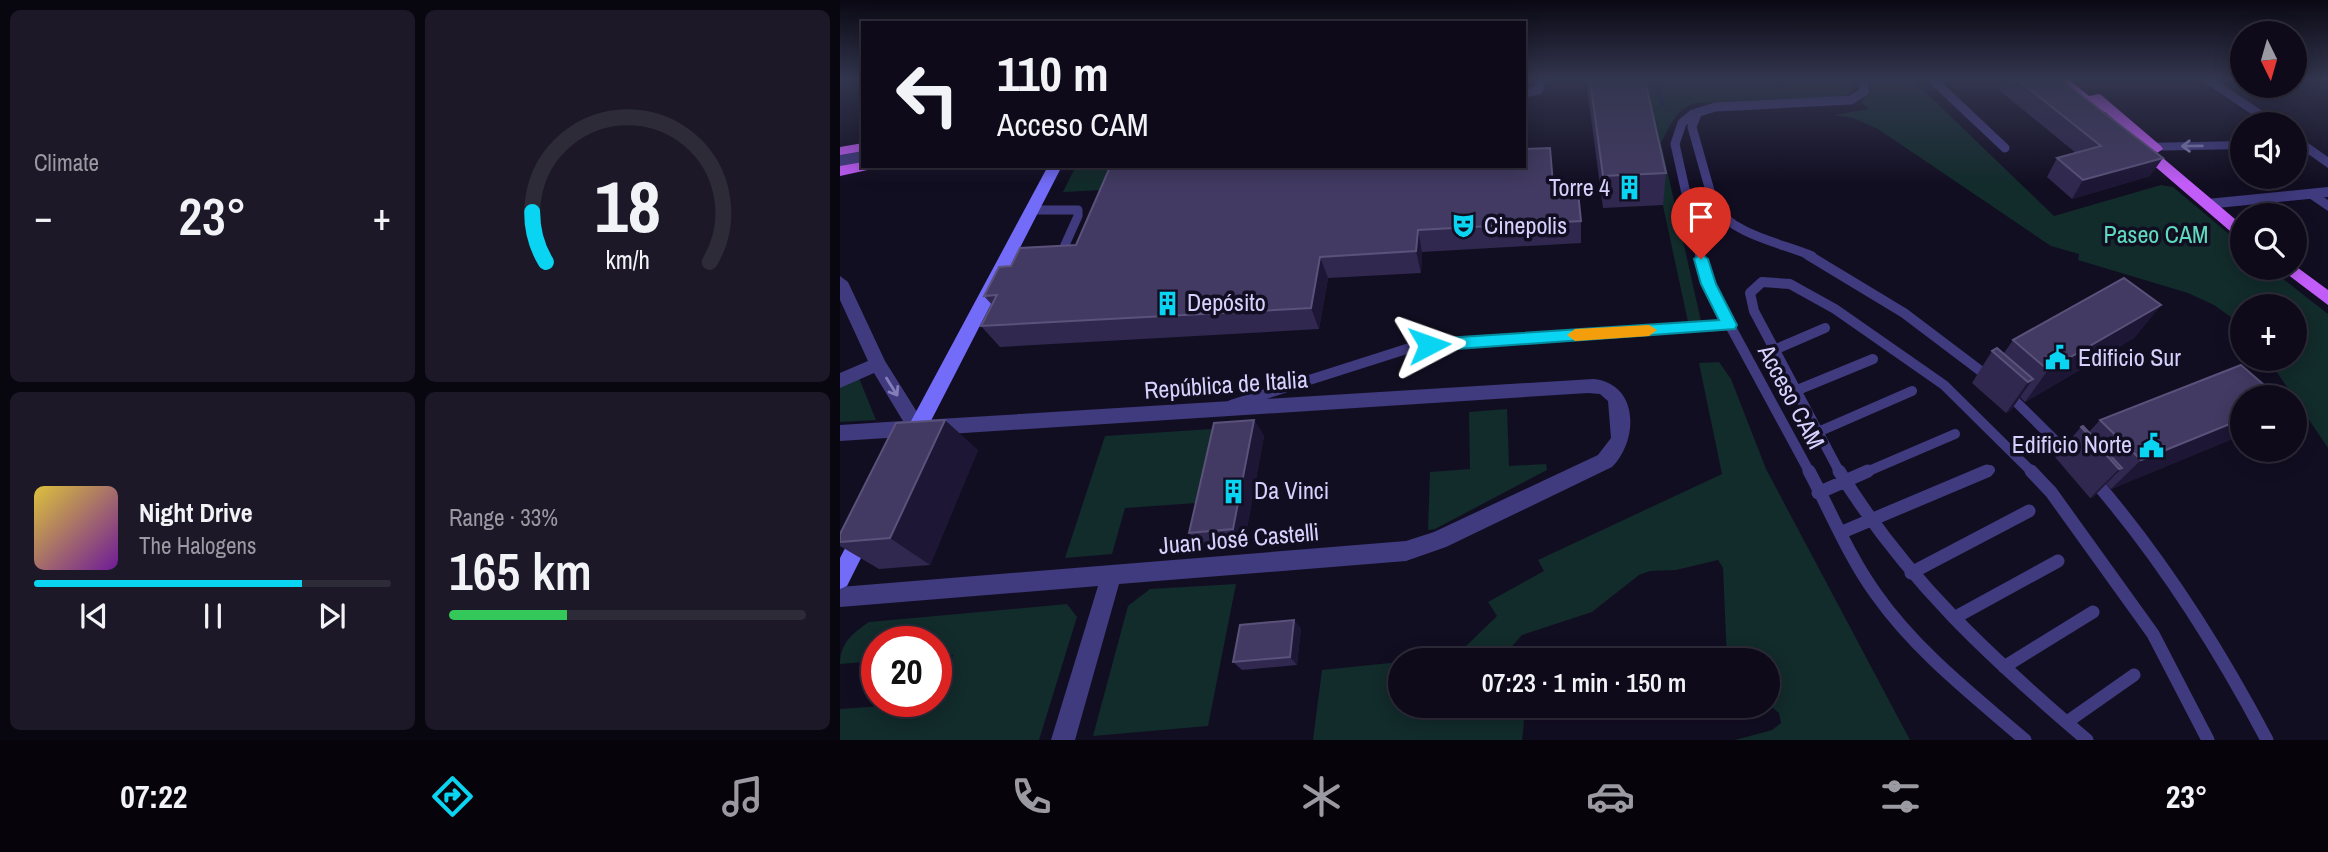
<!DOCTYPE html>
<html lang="en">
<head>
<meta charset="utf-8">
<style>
	body { margin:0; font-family:"Archivo Narrow",sans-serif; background:#1c1827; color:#f1f3f6; height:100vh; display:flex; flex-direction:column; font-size:26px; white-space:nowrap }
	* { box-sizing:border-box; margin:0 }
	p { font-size:23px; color:#9b9aa2 }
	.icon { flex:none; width:38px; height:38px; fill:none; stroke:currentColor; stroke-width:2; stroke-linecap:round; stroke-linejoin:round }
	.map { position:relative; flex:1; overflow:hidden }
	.drawer { display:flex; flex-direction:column; gap:10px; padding:10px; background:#08060e; width:840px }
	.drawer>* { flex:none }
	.hud { position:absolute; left:21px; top:21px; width:665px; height:147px; border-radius:0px; box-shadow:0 4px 18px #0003,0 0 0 2px #2e2b39; background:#0e0a1a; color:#f1f3f6; overflow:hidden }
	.needle { width:46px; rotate:175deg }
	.tools { position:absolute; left:1390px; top:21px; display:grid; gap:14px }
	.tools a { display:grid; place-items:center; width:77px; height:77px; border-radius:50%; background:#0e0a1a; box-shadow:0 4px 18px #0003,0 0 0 2px #2e2b39; font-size:35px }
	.speed { position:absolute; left:21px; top:626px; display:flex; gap:14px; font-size:35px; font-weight:700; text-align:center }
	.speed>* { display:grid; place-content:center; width:91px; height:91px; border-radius:50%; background:#0e0a1a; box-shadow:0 4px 18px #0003,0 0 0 2px #2e2b39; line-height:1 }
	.speed .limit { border:10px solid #d22; background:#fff; color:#111 }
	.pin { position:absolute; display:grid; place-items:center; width:60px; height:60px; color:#fff; margin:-72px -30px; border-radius:50% 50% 50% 0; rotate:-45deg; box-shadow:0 0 7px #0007 }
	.pin .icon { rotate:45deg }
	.me { position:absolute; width:77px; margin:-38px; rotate:86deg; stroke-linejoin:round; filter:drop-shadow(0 0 5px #0008) }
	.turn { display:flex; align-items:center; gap:24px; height:147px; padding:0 21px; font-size:32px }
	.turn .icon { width:91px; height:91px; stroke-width:2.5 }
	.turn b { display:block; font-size:49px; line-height:60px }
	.big { font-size:52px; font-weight:600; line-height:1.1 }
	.drawer .widget { flex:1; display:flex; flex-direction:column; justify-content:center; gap:10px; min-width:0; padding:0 24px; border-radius:10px; background:#1c1827 }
	.drawer .dial { align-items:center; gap:0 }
	.dial svg { height:182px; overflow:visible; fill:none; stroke:#2e2b39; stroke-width:7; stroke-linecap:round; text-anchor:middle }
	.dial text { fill:#f1f3f6; stroke:none }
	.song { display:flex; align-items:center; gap:21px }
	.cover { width:84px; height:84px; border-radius:10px; background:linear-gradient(135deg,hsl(50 70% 55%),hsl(280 70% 35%)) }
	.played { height:7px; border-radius:4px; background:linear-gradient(90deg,#09d4f1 75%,#2e2b39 75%) }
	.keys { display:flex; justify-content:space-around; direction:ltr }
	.heat { display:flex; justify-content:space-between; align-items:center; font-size:38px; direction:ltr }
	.charge { height:10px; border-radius:5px; background:linear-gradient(90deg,#34c759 33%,#2e2b39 0) }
	.drawer .tiles { flex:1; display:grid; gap:10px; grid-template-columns:repeat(2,1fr) }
	.trip { position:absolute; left:548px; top:648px; width:392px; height:70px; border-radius:35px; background:#0e0a1a; box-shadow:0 4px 18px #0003,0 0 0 2px #2e2b39; font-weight:600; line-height:70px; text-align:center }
	.menu { display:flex; height:112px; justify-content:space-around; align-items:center; background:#06040a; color:#9b9aa2 }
	.menu .icon { width:49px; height:49px }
	.menu .current { color:#09d4f1 }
	.menu b { font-size:32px; color:#f1f3f6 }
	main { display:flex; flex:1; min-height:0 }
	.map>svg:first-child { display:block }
	.green { fill:#122b2b }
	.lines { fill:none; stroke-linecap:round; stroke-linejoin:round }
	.stream { stroke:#0b1c3e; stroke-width:4.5 }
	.service-far2 { stroke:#403b7f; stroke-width:9 }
	.service-far1 { stroke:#403b7f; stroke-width:10 }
	.service { stroke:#403b7f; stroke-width:13 }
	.pedestrian { fill:#403b7f; fill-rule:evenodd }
	.minor { fill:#403b7f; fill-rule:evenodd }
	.secondary { fill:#736cf9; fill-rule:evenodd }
	.primary { fill:#c25cf9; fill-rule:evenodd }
	.wall { fill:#31284f }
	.shaded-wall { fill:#1d1635 }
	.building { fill:#423a62; stroke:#5a527a; stroke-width:2 }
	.oneway { stroke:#847eb8 }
	.route { fill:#09d4f1; stroke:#068a9d; stroke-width:2 }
	.slow { fill:#f59e0b }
	.labels { text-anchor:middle; stroke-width:7; stroke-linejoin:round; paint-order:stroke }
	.poi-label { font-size:24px; fill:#d7d1fd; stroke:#120e22; text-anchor:start }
	.park-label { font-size:24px; fill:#60dabf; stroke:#120e22 }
	.street-label { font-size:24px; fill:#d7d1fd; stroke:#120e22 }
</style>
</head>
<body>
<main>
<section class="drawer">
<div class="tiles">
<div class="widget"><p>Climate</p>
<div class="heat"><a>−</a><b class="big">23°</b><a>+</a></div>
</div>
<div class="widget dial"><svg viewBox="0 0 100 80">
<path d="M14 69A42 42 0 1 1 86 69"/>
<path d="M14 69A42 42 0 0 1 8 47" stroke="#09d4f1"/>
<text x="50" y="56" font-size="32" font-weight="700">18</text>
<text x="50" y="72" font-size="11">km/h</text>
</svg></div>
<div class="widget">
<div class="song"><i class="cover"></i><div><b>Night Drive</b><p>The Halogens</p></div></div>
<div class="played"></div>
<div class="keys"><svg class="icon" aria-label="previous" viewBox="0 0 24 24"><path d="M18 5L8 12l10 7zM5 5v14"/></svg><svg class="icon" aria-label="pause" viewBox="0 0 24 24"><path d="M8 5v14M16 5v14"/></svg><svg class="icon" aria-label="next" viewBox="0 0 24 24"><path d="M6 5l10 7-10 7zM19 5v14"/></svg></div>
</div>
<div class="widget"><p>Range · 33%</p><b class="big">165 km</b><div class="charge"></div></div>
</div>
</section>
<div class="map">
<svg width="1488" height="740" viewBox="0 0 1488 740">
	<rect width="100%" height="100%" fill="#120e22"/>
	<path class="green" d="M796,80H1011L1014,83L1011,93L1001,96L855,103C836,109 830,126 821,143L861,321L848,322Z
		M1029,80H1073L1214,216L1321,185L1333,187L1402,245V268H1429L1488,314V448L1428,359H1454V306H1402V325L1374,305L1348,293L1238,260L1239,254L1211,246L1038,129L1013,118L993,115L1029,109L1021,102L1031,93Z
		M236,166H313L283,189L223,192Z
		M879,362L891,379L926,469L1070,740H895L932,730L941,723L939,713L928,704V660H887L883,568L878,560L836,570L810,571L799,575L752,612L682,635L667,652V660H577L623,649L657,616L648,602L704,571L698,560L882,474L859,363Z
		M19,378L36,420L0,422V387Z
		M667,409L669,466L706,464L707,470L595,529L588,530L590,472L630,469L629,412Z
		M387,428L371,502L285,508L272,554L225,558L265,436Z
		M396,584L368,726L253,736L288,606L310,589Z
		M227,604L237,617L199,740H0V709L96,702L113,655L96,656V642H37V661L0,664C0,643 13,633 29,622Z
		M560,662V705H679L684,722L682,740H473L482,670Z"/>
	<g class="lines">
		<path class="stream" d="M816,80L822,104"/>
		<path class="service-far2" d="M1093,80L1165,148
			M684,93L699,90L700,80
			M857,114L852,127L874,205C892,235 942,243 972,256
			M0,157L23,153
			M0,165L23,160
			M192,210H238V216L220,256
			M860,256L835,144L842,123L853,114L875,107L1011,100L1025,91L1023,80"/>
		<path class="service-far1" d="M860,255L874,296L970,473
			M968,255L1064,313L1150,378
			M934,350L985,328
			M955,391L1033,359
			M1167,393L1233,458
			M391,405L576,346L890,325
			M978,432L1072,391
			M1000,473L914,311L910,293L922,282L950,284L995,309L1104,385L1193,473
			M1024,473L1115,434
			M1142,473L1150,470"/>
		<path class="service" d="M969,471C991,512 1009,557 1036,594C1076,651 1133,695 1185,740
			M999,471C1066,580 1151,658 1247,740
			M1191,471L1211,492L1313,634L1368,740
			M1254,480C1323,560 1378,647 1427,740
			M978,493L1028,471
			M1000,533L1147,471
			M1071,573L1189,511
			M1114,618L1218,561
			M1164,667L1253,612
			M1227,722L1294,675"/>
		<path class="pedestrian" d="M1471,189L1488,200V211L1466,196V190Z"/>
		<path class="minor" d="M1361,80H1376L1442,124H1426Z
			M1454,133L1488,157V168L1454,144Z
			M1402,141V149L1301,151L1294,147L1301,143Z
			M1488,187V197L1367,209L1360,204L1367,199Z
			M0,276L8,282L45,361L82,420L753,379C799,383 799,440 772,467L606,547L566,561L279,584L235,740H211L258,586L0,607V587L566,541L594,532L758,455L771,438L768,401L760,394L748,393L0,441V425L63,421L34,373L0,388V373L28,361L0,300Z"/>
		<path class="secondary" d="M208,166H222L77,448L70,450L63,448L61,442L63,436Z
			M24,523L31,525L34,532L7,586L0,589V558L17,525Z"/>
		<path class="primary" d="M1215,80H1229L1249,96L1260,94L1321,146L1323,149L1317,153L1402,225V238L1397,237L1297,151L1295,148L1302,144L1265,112L1254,114Z
			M23,143V151L0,155V147Z
			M23,162V166H34L32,169L0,176V166Z
			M1454,265L1488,290V305L1439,268H1454Z"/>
	</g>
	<path class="wall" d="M746,80H805L826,173L823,205L763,208Z
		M1163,80H1221L1310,176L1232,199L1207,177L1217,158L1236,153L1159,90Z
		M713,184L741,221V243L582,252L581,273L488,278L479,329L160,347L141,326L152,305L144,296L171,266L236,245Z
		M1321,305L1294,338L1185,402L1180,397L1171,410L1166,413L1132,383L1152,351L1164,353L1173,340Z
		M1402,397V435L1271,489L1266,484L1253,497L1250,498L1215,457L1241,427L1249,432L1260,420Z
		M414,420L424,436L404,544L361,547L349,533Z
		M138,450L90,565L39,569L0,546V534Z
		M461,628L457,665L402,670L393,662Z"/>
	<path class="shaded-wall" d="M684,80H693V84L684,87Z
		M1323,158L1310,176L1232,199L1243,180Z
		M578,230L582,252L581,273L576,251Z
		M480,257L488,278L479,329L471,308Z
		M1321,305L1294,338L1185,402L1208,370Z
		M1193,379L1171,410L1166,413L1188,382Z
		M1402,419V435L1271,489L1301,460Z
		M105,420L138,450L90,565L50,538Z
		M414,420L424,436L404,544L393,529Z
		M1282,468L1253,497L1250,498L1279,469Z
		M454,620L461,628L457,665L450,657Z"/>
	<path class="building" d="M750,80H805L826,173L763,176Z
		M1178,80H1221L1323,158L1243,180L1217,158L1261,146Z
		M710,148L713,184L737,182L741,221L578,230L576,251L480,257L471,308L141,326L157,295L144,296L159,267L171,266L180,248L236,245L270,167L273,166H684V149Z
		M1284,278L1321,305L1208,370L1173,340Z
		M1157,348L1193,379L1188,382L1152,351Z
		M1401,365L1438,397H1402V419L1301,460L1260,420Z
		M105,420L50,538L0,542V534L56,423Z
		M414,420L393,529L349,533L374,423Z
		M1243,426L1282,468L1279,469L1241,427Z
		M454,620L450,657L393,662L400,625Z"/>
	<defs><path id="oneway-shaft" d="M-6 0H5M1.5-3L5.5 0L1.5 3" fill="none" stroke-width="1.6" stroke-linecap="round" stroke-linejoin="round" transform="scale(1.75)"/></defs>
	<g class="oneway">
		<use href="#oneway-shaft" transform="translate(1352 146) rotate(179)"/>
		<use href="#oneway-shaft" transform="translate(52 387) rotate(58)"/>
	</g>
	<linearGradient id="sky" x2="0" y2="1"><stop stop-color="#0a0813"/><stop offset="0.43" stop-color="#33364f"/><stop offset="1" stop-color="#33364f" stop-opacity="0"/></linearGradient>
	<rect width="1488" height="184" fill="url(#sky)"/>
	<path class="route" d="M861,254L868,259L876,284L897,325L895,329L589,351L581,345L589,339L879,320L861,284L854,259Z"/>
	<path class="slow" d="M809,325L817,330L809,336L735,341L727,335L735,329Z"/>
	<defs>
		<symbol id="building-bare" viewBox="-9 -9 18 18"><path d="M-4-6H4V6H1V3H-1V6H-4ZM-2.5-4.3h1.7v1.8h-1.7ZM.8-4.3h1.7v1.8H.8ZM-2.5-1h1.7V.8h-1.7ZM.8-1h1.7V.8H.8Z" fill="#09d4f1" stroke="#120e22" stroke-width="2.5" paint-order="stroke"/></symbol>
		<symbol id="theatre-bare" viewBox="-9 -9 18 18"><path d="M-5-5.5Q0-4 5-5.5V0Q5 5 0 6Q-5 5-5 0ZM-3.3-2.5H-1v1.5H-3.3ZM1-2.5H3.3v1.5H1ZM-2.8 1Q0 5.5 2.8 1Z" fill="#09d4f1" stroke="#120e22" stroke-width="2.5" paint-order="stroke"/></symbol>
		<symbol id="civic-bare" viewBox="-9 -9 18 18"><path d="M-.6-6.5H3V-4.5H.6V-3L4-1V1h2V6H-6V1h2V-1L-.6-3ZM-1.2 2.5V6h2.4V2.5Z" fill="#09d4f1" stroke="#120e22" stroke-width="2.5" paint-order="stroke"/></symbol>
	</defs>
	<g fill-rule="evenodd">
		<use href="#building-bare" x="772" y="170" width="35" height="35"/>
		<use href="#theatre-bare" x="606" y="208" width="35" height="35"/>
		<use href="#building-bare" x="310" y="286" width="35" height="35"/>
		<use href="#civic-bare" x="1200" y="340" width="35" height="35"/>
		<use href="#civic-bare" x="1294" y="428" width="35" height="35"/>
		<use href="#building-bare" x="376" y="474" width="35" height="35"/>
	</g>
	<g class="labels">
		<g class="poi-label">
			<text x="770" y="196" text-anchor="end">Torre 4</text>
			<text x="644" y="234">Cinepolis</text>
			<text x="347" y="311">Depósito</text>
			<text x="1238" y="366">Edificio Sur</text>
			<text x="1292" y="453" text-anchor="end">Edificio Norte</text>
			<text x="414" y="499">Da Vinci</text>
		</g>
		<g class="park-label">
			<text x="1316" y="243">Paseo CAM</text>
		</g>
		<g class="street-label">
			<text transform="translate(386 385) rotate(-4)" y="8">República de Italia</text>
			<text transform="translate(951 397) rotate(62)" y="8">Acceso CAM</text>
			<text transform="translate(399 539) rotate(-5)" y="8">Juan José Castelli</text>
		</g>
	</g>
</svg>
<div class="tools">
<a><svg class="needle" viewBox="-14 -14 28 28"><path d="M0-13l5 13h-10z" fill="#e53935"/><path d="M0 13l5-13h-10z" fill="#9b9aa2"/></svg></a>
<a><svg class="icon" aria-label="sound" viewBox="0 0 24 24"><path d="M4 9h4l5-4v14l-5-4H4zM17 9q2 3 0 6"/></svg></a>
<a><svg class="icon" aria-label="search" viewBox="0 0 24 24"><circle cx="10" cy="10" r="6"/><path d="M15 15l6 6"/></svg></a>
<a>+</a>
<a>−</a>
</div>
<div class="speed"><div class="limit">20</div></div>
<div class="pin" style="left:861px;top:259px;background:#d93025"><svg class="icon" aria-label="arrive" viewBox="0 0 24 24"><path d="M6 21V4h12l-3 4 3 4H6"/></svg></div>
<svg class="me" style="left:589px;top:345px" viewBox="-20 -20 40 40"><path d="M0-17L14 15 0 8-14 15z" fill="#09d4f1" stroke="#fff" stroke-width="4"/></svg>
<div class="trip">07:23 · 1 min · 150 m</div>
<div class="hud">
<div class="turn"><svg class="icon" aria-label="left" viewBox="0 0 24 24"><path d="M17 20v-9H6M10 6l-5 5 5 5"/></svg><div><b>110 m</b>Acceso CAM</div></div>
</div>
</div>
</main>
<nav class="menu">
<b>07:22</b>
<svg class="icon current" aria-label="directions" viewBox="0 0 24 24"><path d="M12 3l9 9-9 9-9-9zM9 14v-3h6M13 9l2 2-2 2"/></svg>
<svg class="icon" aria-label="music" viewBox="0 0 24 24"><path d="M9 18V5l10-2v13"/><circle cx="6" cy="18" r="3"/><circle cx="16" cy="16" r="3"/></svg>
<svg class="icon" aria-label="phone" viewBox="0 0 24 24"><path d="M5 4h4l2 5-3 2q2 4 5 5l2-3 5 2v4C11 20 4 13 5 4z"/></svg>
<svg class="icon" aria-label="climate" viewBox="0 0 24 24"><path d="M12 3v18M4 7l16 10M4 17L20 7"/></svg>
<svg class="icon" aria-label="car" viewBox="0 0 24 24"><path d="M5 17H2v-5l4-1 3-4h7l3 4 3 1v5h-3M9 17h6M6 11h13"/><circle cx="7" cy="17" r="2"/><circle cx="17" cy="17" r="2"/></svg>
<svg class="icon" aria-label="filters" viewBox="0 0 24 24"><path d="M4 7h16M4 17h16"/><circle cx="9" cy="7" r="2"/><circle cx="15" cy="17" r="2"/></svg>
<b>23°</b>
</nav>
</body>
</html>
